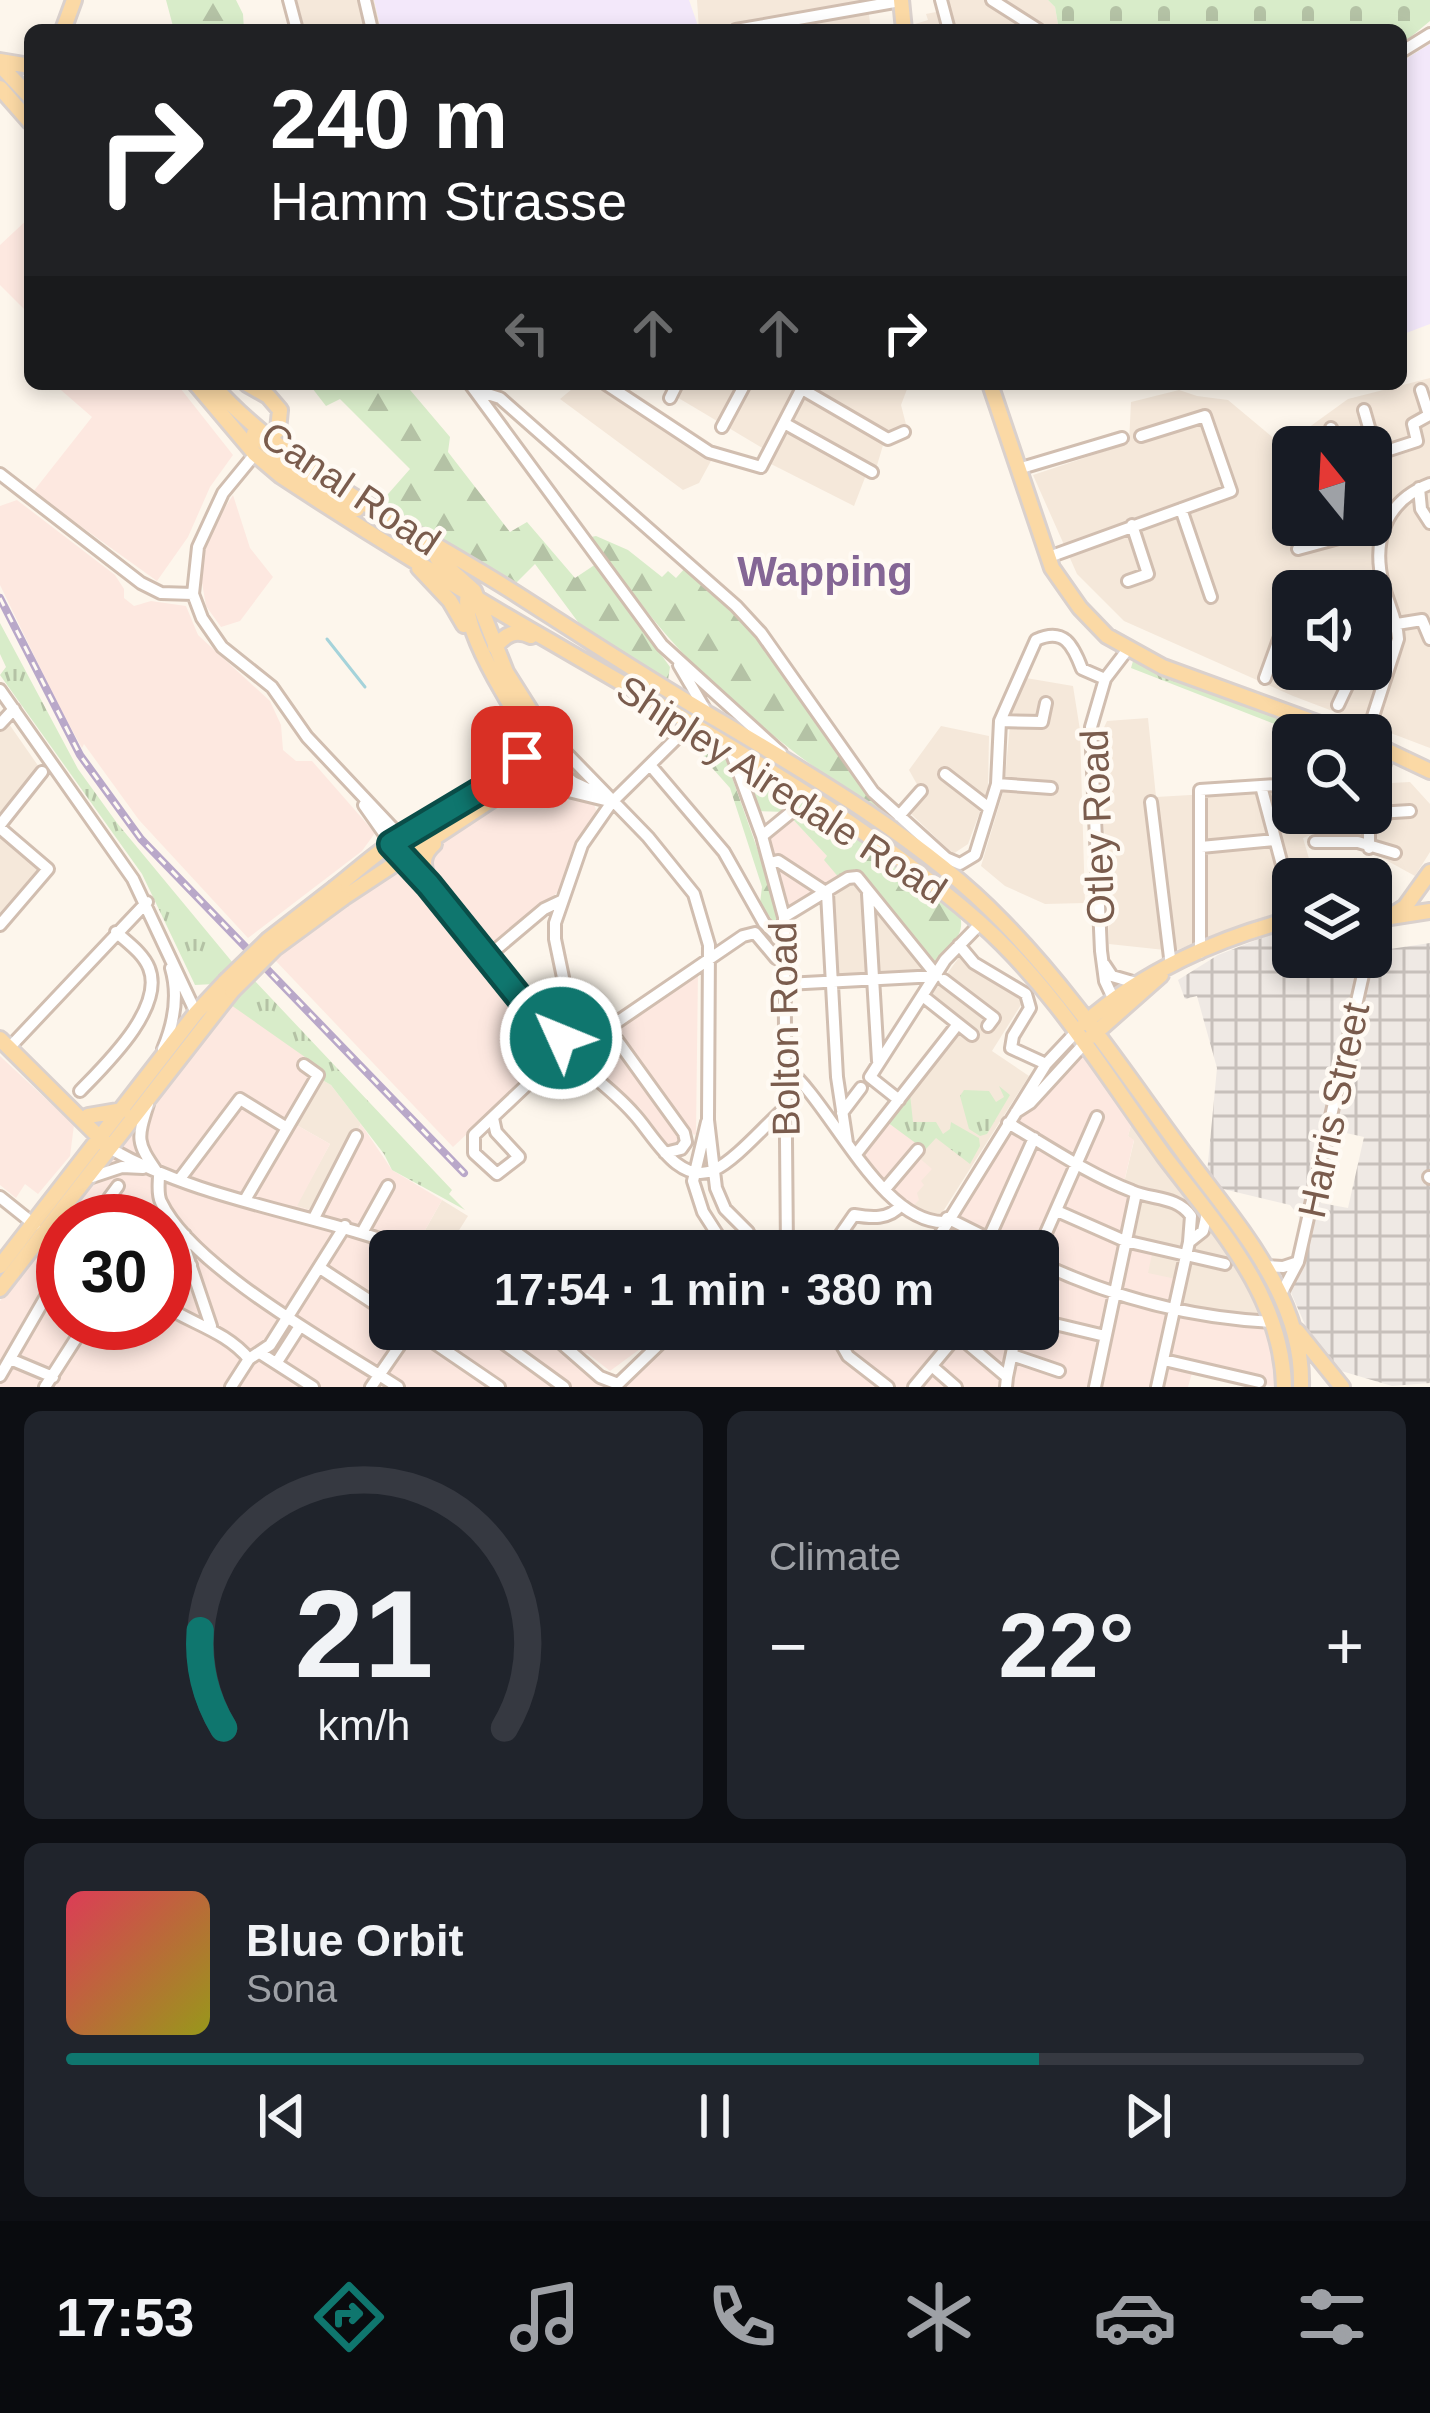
<!DOCTYPE html>
<html lang="en">
<head>
<meta charset="utf-8">
<style>
	body { margin:0; font-family:Arial,sans-serif; background:#20242c; color:#f1f3f6; height:100vh; display:flex; flex-direction:column; font-size:45px; white-space:nowrap }
	* { box-sizing:border-box; margin:0 }
	p { font-size:39px; color:#9ea1a6 }
	.icon { flex:none; width:66px; height:66px; fill:none; stroke:currentColor; stroke-width:2; stroke-linecap:round; stroke-linejoin:round }
	.map { position:relative; height:1387px; overflow:hidden }
	.panel { display:flex; flex-direction:column; gap:24px; padding:24px; background:#0d0f14; flex:1 }
	.panel>* { flex:none }
	.top-card { position:absolute; left:24px; top:24px; width:1383px; height:366px; border-radius:18px; box-shadow:0 6px 18px #0003; background:#202124; color:#fff; overflow:hidden }
	.needle { width:78px; rotate:342deg }
	.tools { position:absolute; left:1272px; top:426px; display:grid; gap:24px }
	.tools a { display:grid; place-items:center; width:120px; height:120px; border-radius:18px; background:#171b24; box-shadow:0 6px 18px #0003; font-size:60px }
	.speed { position:absolute; left:36px; top:1194px; display:flex; gap:24px; font-size:60px; font-weight:700; text-align:center }
	.speed>* { display:grid; place-content:center; width:156px; height:156px; border-radius:50%; background:#171b24; box-shadow:0 6px 18px #0003; line-height:1 }
	.speed .limit { border:18px solid #d22; background:#fff; color:#111 }
	.pin { position:absolute; display:grid; place-items:center; width:102px; height:102px; color:#fff; margin:-51px; border-radius:24px; box-shadow:0 6px 18px #0006 }
	.me { position:absolute; width:132px; margin:-66px; rotate:314deg; stroke-linejoin:round; filter:drop-shadow(0 0 9px #0008) }
	.turn { display:flex; align-items:center; gap:42px; height:252px; padding:0 48px; font-size:54px }
	.turn .icon { width:156px; height:156px; stroke-width:2.5 }
	.turn b { display:block; font-size:84px; line-height:102px }
	.lanes { display:flex; align-items:center; height:114px; padding:0 48px; background:#0003; justify-content:center; gap:60px; direction:ltr }
	.lanes .off { opacity:.35 }
	.big { font-size:90px; font-weight:700; line-height:1.1 }
	.panel .widget { flex:1; display:flex; flex-direction:column; justify-content:center; gap:18px; min-width:0; padding:0 42px; border-radius:18px; background:#20242c }
	.panel .dial { align-items:center; gap:0 }
	.dial svg { height:312px; overflow:visible; fill:none; stroke:#363941; stroke-width:7; stroke-linecap:round; text-anchor:middle }
	.dial text { fill:#f1f3f6; stroke:none }
	.song { display:flex; align-items:center; gap:36px }
	.cover { width:144px; height:144px; border-radius:18px; background:linear-gradient(135deg,hsl(350 70% 55%),hsl(60 70% 35%)) }
	.played { height:12px; border-radius:6px; background:linear-gradient(90deg,#0f766e 75%,#363941 75%) }
	.keys { display:flex; justify-content:space-around; direction:ltr }
	.heat { display:flex; justify-content:space-between; align-items:center; font-size:66px; direction:ltr }
	.panel .tiles { flex:1; display:grid; gap:24px; grid-template-columns:1fr 1fr }
	.widget:last-child { grid-column:span 2 }
	.trip { position:absolute; left:369px; top:1230px; width:690px; height:120px; border-radius:18px; background:#171b24; box-shadow:0 6px 18px #0003; font-weight:700; line-height:120px; text-align:center }
	.tabs { display:flex; height:192px; justify-content:space-around; align-items:center; background:#090b0e; color:#9ea1a6 }
	.tabs .icon { width:84px; height:84px }
	.tabs .selected { color:#0f766e }
	.tabs b { font-size:54px; color:#f1f3f6 }
	.map>svg:first-child { display:block }
	.residential { fill:#f5e8da; fill-rule:evenodd }
	.commercial { fill:#fde8e0; fill-rule:evenodd }
	.industrial { fill:url(#industrial-grid); fill-rule:evenodd }
	.education { fill:#f3e8fa }
	.grass { fill:url(#grass-tufts) }
	.forest { fill:url(#forest-firs) }
	.cemetery { fill:url(#cemetery-stones) }
	.lines { fill:none; stroke-linecap:round; stroke-linejoin:round }
	.stream { stroke:#a5d3da; stroke-width:3 }
	.minor-casing { stroke:#d1beb0; stroke-width:16 }
	.major-casing { stroke:#dad1cd; stroke-width:20 }
	.minor { stroke:#fff; stroke-width:10 }
	.major { stroke:#fbd9a5; stroke-width:14 }
	.rail-casing { stroke:#b9a8c9; stroke-width:8 }
	.rail { stroke:#fffaf3; stroke-width:3; stroke-dasharray:9; stroke-linecap:butt }
	.major-bridge-casing { stroke:#dad1cd; stroke-width:20; stroke-linecap:butt }
	.major-bridge { stroke:#fbd9a5; stroke-width:14 }
	.route-casing { stroke:#0a4d48; stroke-width:30 }
	.route { stroke:#0f766e; stroke-width:21 }
	.labels { text-anchor:middle; stroke-width:9; stroke-linejoin:round; paint-order:stroke }
	.street-label { font-size:39px; fill:#7a5c4d; stroke:#fffaf3 }
	.neighbourhood-label { font-size:42px; font-weight:bold; fill:#846695; stroke:#fffaf3 }
</style>
</head>
<body>
<div class="map">
<svg width="1430" height="1387" viewBox="0 0 1430 1387">
	<defs>
		<pattern id="industrial-grid" width="8" height="8" patternUnits="userSpaceOnUse" patternTransform="scale(3)"><rect width="8" height="8" fill="#efe9e4"/><path d="M0 4h8M4 0v8" fill="none" stroke="#c7c0bb"/></pattern>
		<pattern id="grass-tufts" width="24" height="20" patternUnits="userSpaceOnUse" patternTransform="scale(3)"><rect width="24" height="20" fill="#d8ecc9"/><path d="M3 7l-1-3M5 7V3M7 7l1-3M15 17l-1-3M17 17v-4M19 17l1-3" fill="none" stroke="#b4c2a5"/></pattern>
		<pattern id="forest-firs" width="22" height="20" patternUnits="userSpaceOnUse" patternTransform="scale(3)"><rect width="22" height="20" fill="#d8ecc9"/><path d="M5 1l3.5 6h-7zM16 11l3.5 6h-7z" fill="#b4c2a5"/></pattern>
		<pattern id="cemetery-stones" width="16" height="16" patternUnits="userSpaceOnUse" patternTransform="scale(3)"><rect width="16" height="16" fill="#d8ecc9"/><path d="M2 7V4a2 2 0 0 1 4 0v3zM10 15v-3a2 2 0 0 1 4 0v3z" fill="#b4c2a5"/></pattern>
	</defs>
	<rect width="100%" height="100%" fill="#fdf6ec"/>
	<path class="residential" d="M297,0H374L381,30H305Z
		M697,0H867L871,30H699Z
		M938,0H1048L1055,7L1059,30H916L915,24L928,20L926,14L941,11Z
		M1430,378V748L1293,696L1124,621L1077,574L1033,475L1129,443L1131,402L1179,390L1197,396L1228,400L1283,446L1348,399ZM1293,447H1371V525H1293ZM1293,591H1371V669H1293Z
		M578,384H621L718,448L699,483L683,490L560,399Z
		M655,384H909L901,405L908,432L884,442L875,472L866,475L854,506L771,464L774,455Z
		M1026,678L1073,686L1080,730L1085,903L1045,904L1005,886L981,866L1004,789L1011,714Z
		M0,711L39,767L0,812Z
		M1148,718L1156,797L1293,789V813H1371V784L1410,782L1430,804V852L1415,876L1373,853L1372,837L1345,839L1313,834L1303,838L1315,879H1293V912L1258,920L1174,951L1109,944L1100,736L1107,721Z
		M941,726L989,736L988,790L968,844L953,854L907,810L919,788L909,770Z
		M0,836L39,871L0,917Z
		M854,869L935,962L926,972L829,978L825,900L841,878Z
		M960,956L972,969L1019,991L1024,1000L992,1051L1029,1076L942,1213L935,1219L910,1209L921,1182L918,1145L887,1122L958,1028L973,1039L978,1033L931,996Z
		M319,1078L331,1085L361,1124L310,1210L296,1206L330,1144L293,1123Z
		M1131,1125L1238,1265L1265,1317H1232L1171,1302L1148,1273L1132,1241L1124,1183L1134,1141L1128,1136Z
		M442,1200L468,1216L446,1251H438L419,1241Z"/>
	<path class="commercial" d="M30,217V315L0,285V245Z
		M54,384H177L233,455L210,487L188,537L157,581L33,492L92,417Z
		M233,495L250,548L273,577L240,621L221,627L206,606L201,577L203,554L212,528Z
		M17,500L115,575L124,589V598L134,606L151,601L186,606L198,635L270,701L281,725L283,750L296,761H312L375,833L362,851L248,938L139,820L84,744L82,748L58,705L0,585V506Z
		M556,791L593,801L597,813L577,842L563,888L486,951L433,881L427,857L430,850L498,801Z
		M786,812L844,874L790,910L777,913L752,830Z
		M395,873L410,877L547,1038L551,1049L534,1071L453,1147L274,959Z
		M698,972L696,1134L694,1135L617,1030Z
		M228,1002L323,1069L293,1123L330,1144L297,1206L310,1210L314,1206L361,1124L392,1170L442,1200L419,1241L438,1251H390V1329H653L659,1335L610,1371L587,1353L578,1362L629,1382L678,1329H1038V1251H921L1005,1115L1015,1121L1078,1053H1083L1131,1125L1128,1136L1134,1140L1124,1182L1134,1188L1129,1238L1154,1245L1148,1273L1176,1279L1172,1302L1232,1317H1265L1277,1363L1276,1387L1192,1373L1188,1387H0V1301L95,1181ZM63,1221H165V1323H63Z
		M605,1038L649,1094L680,1141L668,1145L639,1107L592,1067L587,1046Z
		M0,1056L74,1125L70,1156L38,1194L25,1184L16,1198L0,1185Z
		M887,1123L925,1145L917,1156L932,1169L921,1181L924,1185L917,1193L919,1200L910,1209L862,1157Z"/>
	<path class="industrial" d="M1293,930V957H1371V930L1381,931L1377,951L1430,943V1383L1392,1386L1338,1370L1316,1350L1289,1288L1303,1229L1298,1215L1290,1205L1219,1188L1207,1173L1217,1068L1197,996L1185,999L1178,980L1218,955L1277,932ZM1337,1131L1364,1137L1348,1208L1321,1203Z"/>
	<path class="education" d="M374,0H689L697,23L694,30H381Z
		M1430,44V324L1401,335V62Z"/>
	<path class="grass" d="M0,623L78,769L117,823L233,963L214,984L195,985L142,874L0,675L6,667L0,654Z
		M1133,661L1284,721L1282,727L1131,668Z
		M254,980L452,1190L449,1194L465,1210L392,1170L384,1154L331,1085L319,1078L322,1069L231,1005Z
		M999,1086L1010,1095L987,1134L980,1136L969,1129L960,1096L964,1090L989,1091L996,1102L1004,1097Z
		M910,1094L913,1122H936L943,1134L950,1129L951,1122L979,1138L980,1146L970,1164L936,1138L925,1150L887,1122Z"/>
	<path class="forest" d="M166,0H236L243,14L244,30H174Z
		M309,384H405L450,437L448,452L510,532L527,522L575,578L596,564L670,667L668,680L581,626L535,564L515,584L381,502L410,469L340,399L326,406Z
		M596,536L628,550L662,577L668,571L676,578L686,567L759,640L865,790L894,825C818,770 741,717 677,647C646,613 619,574 591,537Z
		M689,733L722,749L769,882L779,930L760,903L762,887L730,788L690,743Z
		M746,764L807,800L958,911C969,934 949,947 935,962L930,961L855,869L840,879L824,860L827,856L786,812L758,811L744,766Z"/>
	<path class="cemetery" d="M1048,0H1430V21L1401,45V30H1059L1055,7Z"/>
	<g class="lines">
		<path class="stream" d="M327,639L365,687"/>
		<defs>
			<path id="minor" d="M289,0L297,30
				M365,0L372,30
				M941,0L949,30
				M992,0L1039,30
				M736,30L900,1
				M1401,52L1430,34
				M470,384L662,645L781,753
				M606,384L709,452L761,467L804,384
				M802,389L888,439L904,432
				M475,390L500,398L736,606L761,633L873,792L946,858L960,864L975,855L997,784L1000,721L1036,640C1064,627 1073,645 1082,669L1105,679
				M670,398L677,384
				M1364,410L1379,462L1371,474
				M784,423L872,472
				M722,427L745,384
				M1331,428L1338,446L1371,436
				M255,454L223,493L198,547L193,594L202,618L222,647L272,687L307,737L402,838L429,885L557,1044
				M1377,454L1417,441L1413,424L1429,415L1421,390
				M1018,469L1122,438
				M0,474L141,583L161,593L193,594
				M1419,488L1421,509L1430,523
				M1289,494L1293,493
				M1181,509L1211,597
				M1298,549L1357,533L1378,539
				M1049,557L1231,491L1205,416L1141,436
				M1128,581L1148,574L1132,525
				M1397,624L1422,620L1430,639
				M1371,657L1389,667
				M679,665L706,711
				M1317,669L1348,684
				M1265,678L1290,609
				M0,690L133,879L196,1013
				M1338,705L1355,669
				M1000,721L1042,722L1046,703
				M0,724L14,709
				M543,729L648,837L694,894L709,945L708,1120L716,1188L725,1209L748,1232L753,1244
				M1367,735L1398,639C1397,619 1388,604 1383,584C1372,541 1385,501 1430,484
				M729,746L762,836L784,917L787,1251
				M549,763L573,782L599,794
				M650,765L724,852L764,923L786,945
				M945,774L989,808
				M1371,778L1384,767L1388,749
				M997,784L1051,788
				M1261,786L1293,906
				M527,789L556,788L609,801
				M1151,802L1171,966
				M364,805L402,859L418,876
				M1369,813V848
				M899,816L921,791
				M1329,816L1410,811
				M0,825L42,772
				M0,828L48,869L0,925
				M762,836L789,814
				M1315,842H1358L1395,853
				M1201,847L1275,840
				M770,863L778,861L827,893L837,1077L847,1143
				M868,894L878,1061
				M784,917L848,878L857,877L937,976
				M959,945L974,963L1026,994L1030,1008L1013,1036L1011,1048L1046,1064
				M1200,953V790L1293,784
				M487,957L544,909L563,900
				M1104,964L1112,976L1136,983
				M944,980L994,1018L988,1026
				M786,984L937,976
				M924,997L972,1035
				M1113,998L1105,981L1101,951L1091,727L1105,679L1128,649
				M571,1016L555,939V923L582,845L612,802L683,732
				M549,1029C566,1038 582,1040 601,1033L743,936L755,933L776,958L786,962
				M609,1029L684,1133L686,1142L681,1149L665,1153
				M9,1048L147,902
				M163,1049C174,1023 179,995 171,968
				M570,1057C591,1075 616,1093 634,1114C653,1134 678,1186 714,1170C736,1160 766,1124 786,1107
				M786,1067C832,1105 881,1224 945,1222
				M80,1091C106,1064 165,1008 149,968C143,953 128,943 116,932
				M899,1100L870,1077L945,960L981,923
				M148,1104C137,1139 136,1142 157,1172
				M1016,1112L1030,1103L1084,1044
				M842,1113L861,1088
				M493,1118L496,1132L519,1157L497,1174L474,1153V1135L552,1061L561,1038
				M707,1122L693,1181L703,1212L728,1251
				M1008,1123C1049,1147 1088,1174 1132,1191C1153,1200 1177,1196 1191,1216L1189,1242L1157,1387
				M111,1149C204,1202 315,1213 414,1251
				M856,1154L958,1024
				M159,1175C159,1183 157,1194 161,1202C192,1268 336,1347 398,1387
				M92,1177L122,1167L143,1168
				M1429,1177L1430,1178
				M179,1180L240,1099L287,1128
				M885,1189L918,1150
				M0,1197L35,1225
				M245,1200L318,1075L304,1065
				M1057,1211L1125,1241L1225,1264
				M314,1218L356,1136
				M947,1218L1013,1251
				M92,1221L118,1186
				M363,1231L388,1186
				M185,1235V1249L211,1326
				M1189,1242L1203,1231L1207,1213
				M739,1251L760,1243L785,1251
				M829,1251L854,1215C871,1218 889,1220 901,1205
				M930,1251L1046,1064L1077,1031
				M983,1251L1034,1138
				M1038,1251L1097,1117
				M1038,1262C1113,1298 1190,1318 1273,1322
				M1298,1262L1367,957
				M1263,1266L1283,1267L1298,1262L1281,1294
				M320,1268L390,1314
				M168,1304L191,1265
				M165,1306C193,1324 227,1332 249,1359
				M1038,1320L1105,1336
				M414,1329L499,1387
				M484,1329L564,1387
				M545,1329L600,1377L618,1384L675,1329
				M817,1329L839,1340L869,1329
				M950,1329L1007,1377L1006,1387
				M839,1340L848,1356L888,1387
				M260,1353L313,1387
				M1012,1355L1059,1371
				M10,1359L53,1377
				M1164,1360L1259,1382
				M277,1362L300,1326
				M933,1367L956,1387
				M0,1376L63,1267
				M1007,1377L1017,1329
				M45,1387L86,1323
				M231,1387L249,1359L270,1345L345,1226
				M371,1387L411,1329
				M914,1387L960,1332
				M1095,1387L1136,1193"/>
			<path id="major" d="M901,0L904,30
				M63,30L74,0
				M0,61L30,66
				M0,65L30,97
				M0,88L30,122
				M196,384L255,454L281,476C369,534 461,590 553,643C698,728 851,810 979,922C1055,989 1106,1076 1165,1157C1218,1227 1282,1295 1284,1387
				M212,384C291,474 419,531 518,595C582,636 646,678 711,716C806,772 925,841 1001,920C1072,992 1126,1075 1186,1156C1236,1224 1304,1297 1301,1387
				M247,384L268,396L280,410L278,430L267,441
				M990,384L1052,568L1080,608L1107,636L1163,667L1350,735
				M254,433L290,467L357,509
				M419,568L450,601L464,625
				M469,591C454,625 527,732 549,763
				M495,647C506,634 515,629 531,636
				M1371,743L1430,771
				M429,885C424,868 419,857 434,844
				M335,888C353,874 370,858 388,846C433,816 510,791 529,738
				M343,898L493,799L534,784L541,779L552,755L542,729L506,672L474,591L437,558
				M1388,918L1405,907L1430,872
				M1371,920L1430,911
				M1085,1023C1142,972 1218,938 1293,919
				M1092,1036L1161,975
				M0,1039L108,1146
				M88,1116L123,1110
				M0,1266L196,1013L225,982
				M0,1289L232,991
				M1297,1331L1342,1387"/>
		</defs>
		<use href="#minor" class="minor-casing"/>
		<use href="#major" class="major-casing"/>
		<use href="#minor" class="minor"/>
		<use href="#major" class="major"/>
		<defs>
			<path id="rail" d="M0,598L80,755L141,839L464,1173"/>
		</defs>
		<use href="#rail" class="rail-casing"/>
		<use href="#rail" class="rail"/>
		<defs>
			<path id="major-bridge" d="M225,982L268,940L335,888
				M232,991L275,948L343,898"/>
		</defs>
		<use href="#major-bridge" class="major-bridge-casing"/>
		<use href="#major-bridge" class="major-bridge"/>
	</g>
	<g class="lines">
		<defs>
			<path id="route" d="M522,757L503,777L391,844L429,885L557,1044L561,1038"/>
		</defs>
		<use href="#route" class="route-casing"/>
		<use href="#route" class="route"/>
	</g>
	<g class="labels">
		<g class="street-label">
			<text transform="translate(351 488) rotate(34)" y="14">Canal Road</text>
			<text transform="translate(782 789) rotate(33)" y="14">Shipley Airedale Road</text>
			<text transform="translate(1097 827) rotate(-92)" y="14">Otley Road</text>
			<text transform="translate(784 1029) rotate(-91)" y="14">Bolton Road</text>
			<text transform="translate(1333 1110) rotate(-78)" y="14">Harris Street</text>
		</g>
		<g class="neighbourhood-label">
			<text x="825" y="586">Wapping</text>
		</g>
	</g>
</svg>
<div class="tools">
<a><svg class="needle" viewBox="-14 -14 28 28"><path d="M0-13l5 13h-10z" fill="#e53935"/><path d="M0 13l5-13h-10z" fill="#9ea1a6"/></svg></a>
<a><svg class="icon" aria-label="sound" viewBox="0 0 24 24"><path d="M4 9h4l5-4v14l-5-4H4zM17 9q2 3 0 6"/></svg></a>
<a><svg class="icon" aria-label="search" viewBox="0 0 24 24"><circle cx="10" cy="10" r="6"/><path d="M15 15l6 6"/></svg></a>
<a><svg class="icon" aria-label="layers" viewBox="0 0 24 24"><path d="M12 4l9 5-9 5-9-5zM3 14l9 5 9-5"/></svg></a>
</div>
<div class="speed"><div class="limit">30</div></div>
<div class="pin" style="left:522px;top:757px;background:#d93025"><svg class="icon" aria-label="arrive" viewBox="0 0 24 24"><path d="M6 21V4h12l-3 4 3 4H6"/></svg></div>
<svg class="me" style="left:561px;top:1038px" viewBox="-20 -20 40 40"><circle r="17" fill="#0f766e" stroke="#fff" stroke-width="3"/><path d="M0-11L8 9 0 5-8 9z" fill="#fff"/></svg>
<div class="trip">17:54 · 1 min · 380 m</div>
<div class="top-card">
<div class="turn"><svg class="icon" aria-label="right" viewBox="0 0 24 24"><path d="M7 20v-9h11M14 6l5 5-5 5"/></svg><div><b>240 m</b>Hamm Strasse</div></div>
<div class="lanes"><svg class="icon off" aria-label="left" viewBox="0 0 24 24"><path d="M17 20v-9H6M10 6l-5 5 5 5"/></svg><svg class="icon off" aria-label="ahead" viewBox="0 0 24 24"><path d="M12 20V5M6 11l6-6 6 6"/></svg><svg class="icon off" aria-label="ahead" viewBox="0 0 24 24"><path d="M12 20V5M6 11l6-6 6 6"/></svg><svg class="icon" aria-label="right" viewBox="0 0 24 24"><path d="M7 20v-9h11M14 6l5 5-5 5"/></svg></div>
</div>
</div>
<section class="panel">
<div class="tiles">
<div class="widget dial"><svg viewBox="0 0 100 80">
<path d="M14 69A42 42 0 1 1 86 69"/>
<path d="M14 69A42 42 0 0 1 8 44" stroke="#0f766e"/>
<text x="50" y="56" font-size="32" font-weight="700">21</text>
<text x="50" y="72" font-size="11">km/h</text>
</svg></div>
<div class="widget"><p>Climate</p>
<div class="heat"><a>−</a><b class="big">22°</b><a>+</a></div>
</div>
<div class="widget">
<div class="song"><i class="cover"></i><div><b>Blue Orbit</b><p>Sona</p></div></div>
<div class="played"></div>
<div class="keys"><svg class="icon" aria-label="previous" viewBox="0 0 24 24"><path d="M18 5L8 12l10 7zM5 5v14"/></svg><svg class="icon" aria-label="pause" viewBox="0 0 24 24"><path d="M8 5v14M16 5v14"/></svg><svg class="icon" aria-label="next" viewBox="0 0 24 24"><path d="M6 5l10 7-10 7zM19 5v14"/></svg></div>
</div>
</div>
</section>
<nav class="tabs">
<b>17:53</b>
<svg class="icon selected" aria-label="directions" viewBox="0 0 24 24"><path d="M12 3l9 9-9 9-9-9zM9 14v-3h6M13 9l2 2-2 2"/></svg>
<svg class="icon" aria-label="music" viewBox="0 0 24 24"><path d="M9 18V5l10-2v13"/><circle cx="6" cy="18" r="3"/><circle cx="16" cy="16" r="3"/></svg>
<svg class="icon" aria-label="phone" viewBox="0 0 24 24"><path d="M5 4h4l2 5-3 2q2 4 5 5l2-3 5 2v4C11 20 4 13 5 4z"/></svg>
<svg class="icon" aria-label="climate" viewBox="0 0 24 24"><path d="M12 3v18M4 7l16 10M4 17L20 7"/></svg>
<svg class="icon" aria-label="car" viewBox="0 0 24 24"><path d="M5 17H2v-5l4-1 3-4h7l3 4 3 1v5h-3M9 17h6M6 11h13"/><circle cx="7" cy="17" r="2"/><circle cx="17" cy="17" r="2"/></svg>
<svg class="icon" aria-label="filters" viewBox="0 0 24 24"><path d="M4 7h16M4 17h16"/><circle cx="9" cy="7" r="2"/><circle cx="15" cy="17" r="2"/></svg>
</nav>
</body>
</html>
